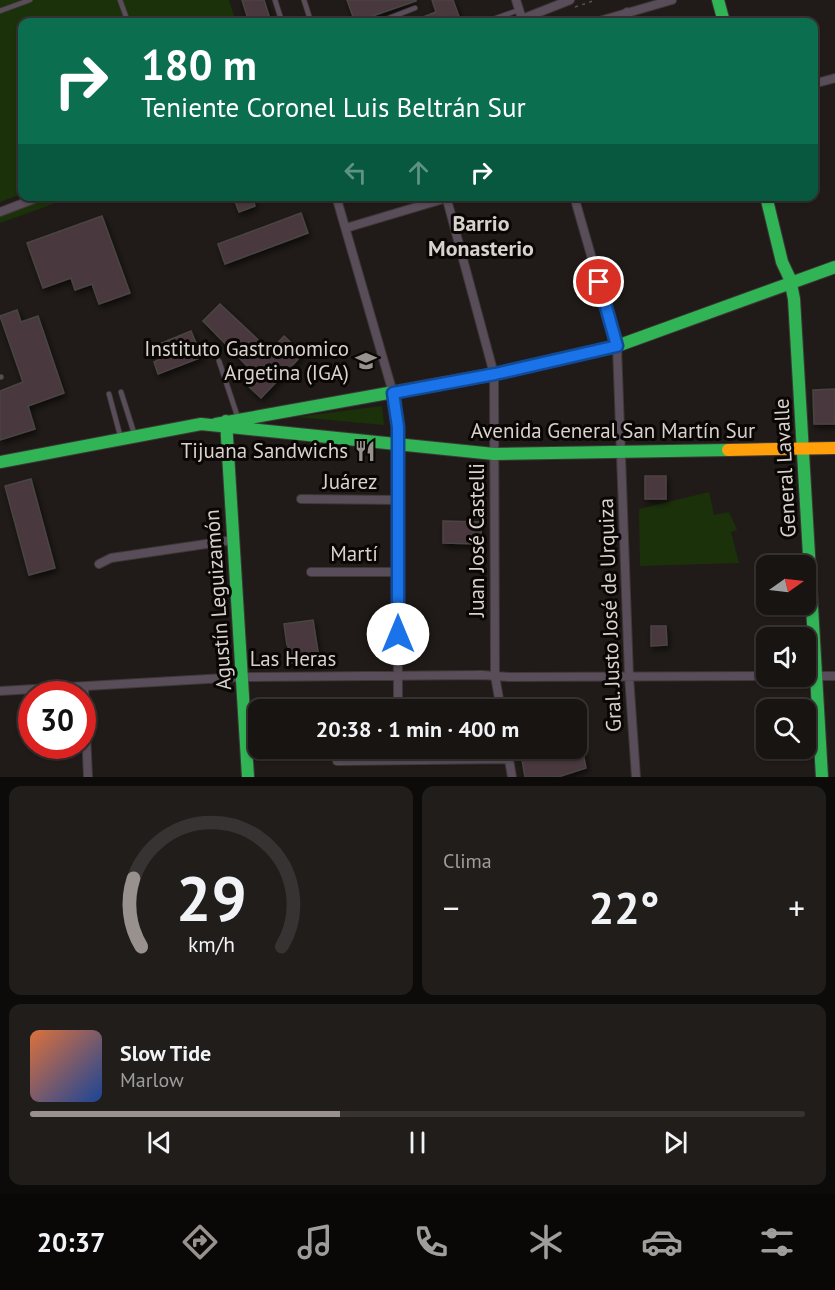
<!DOCTYPE html>
<html lang="es">
<head>
<meta charset="utf-8">
<style>
	body { margin:0; font-family:"PT Sans",sans-serif; background:#211d1b; color:#f1f3f6; height:100vh; display:flex; flex-direction:column; font-size:22px; white-space:nowrap }
	* { box-sizing:border-box; margin:0 }
	p { font-size:20px; color:#9f9e9f }
	.icon { flex:none; width:33px; height:33px; fill:none; stroke:currentColor; stroke-width:2; stroke-linecap:round; stroke-linejoin:round }
	.map { position:relative; height:777px; overflow:hidden }
	.side { display:flex; flex-direction:column; gap:9px; padding:9px; background:#0d0b0a; flex:1 }
	.side>* { flex:none }
	.banner { position:absolute; left:18px; top:18px; width:800px; height:183px; border-radius:12px; box-shadow:0 2px 4px #0004,0 0 0 2px #363332; background:#0b6e4f; color:#fff; overflow:hidden }
	.needle { width:39px; rotate:76deg }
	.fabs { position:absolute; left:756px; top:555px; display:grid; gap:12px }
	.fabs a { display:grid; place-items:center; width:60px; height:60px; border-radius:12px; background:#181412; box-shadow:0 2px 4px #0004,0 0 0 2px #363332; font-size:30px }
	.speed { position:absolute; left:18px; top:681px; display:flex; gap:12px; font-size:30px; font-weight:700; text-align:center }
	.speed>* { display:grid; place-content:center; width:78px; height:78px; border-radius:50%; background:#181412; box-shadow:0 2px 4px #0004,0 0 0 2px #363332; line-height:1 }
	.speed .limit { border:9px solid #d22; background:#fff; color:#111 }
	.pin { position:absolute; display:grid; place-items:center; width:51px; height:51px; color:#fff; margin:-26px; border:3px solid #fff; border-radius:50%; box-shadow:0 2px 6px #0007 }
	.me { position:absolute; width:66px; margin:-33px; rotate:0deg; stroke-linejoin:round; filter:drop-shadow(0 0 4px #0008) }
	.turn { display:flex; align-items:center; gap:21px; height:126px; padding:0 24px; font-size:27px }
	.turn .icon { width:78px; height:78px; stroke-width:2.5 }
	.turn b { display:block; font-size:42px; line-height:51px }
	.lanes { display:flex; align-items:center; height:57px; padding:0 24px; background:#0003; justify-content:center; gap:30px; direction:ltr }
	.lanes .off { opacity:.35 }
	.big { font-size:45px; font-weight:800; line-height:1.1 }
	.side .widget { flex:1; display:flex; flex-direction:column; justify-content:center; gap:9px; min-width:0; padding:0 21px; border-radius:12px; background:#211d1b }
	.side .dial { align-items:center; gap:0 }
	.dial svg { height:156px; overflow:visible; fill:none; stroke:#363332; stroke-width:7; stroke-linecap:round; text-anchor:middle }
	.dial text { fill:#f1f3f6; stroke:none }
	.song { display:flex; align-items:center; gap:18px }
	.cover { width:72px; height:72px; border-radius:9px; background:linear-gradient(135deg,hsl(20 70% 55%),hsl(220 70% 35%)) }
	.played { height:6px; border-radius:3px; background:linear-gradient(90deg,#98918e 40%,#363332 40%) }
	.keys { display:flex; justify-content:space-around; direction:ltr }
	.heat { display:flex; justify-content:space-between; align-items:center; font-size:33px; direction:ltr }
	.side .tiles { flex:1; display:grid; gap:9px; grid-template-columns:1fr 1fr }
	.widget:last-child { grid-column:span 2 }
	.trip { position:absolute; left:248px; top:699px; width:339px; height:60px; border-radius:12px; background:#181412; box-shadow:0 2px 4px #0004,0 0 0 2px #363332; font-weight:800; line-height:60px; text-align:center }
	.tab-bar { display:flex; height:96px; justify-content:space-around; align-items:center; background:#0a0807; color:#9f9e9f }
	.tab-bar .icon { width:42px; height:42px }
	.tab-bar .current { color:#98918e }
	.tab-bar b { font-size:27px; color:#f1f3f6 }
	.map>svg:first-child { display:block }
	.green { fill:#1b310a }
	.building { fill:#48373c; stroke:#4a4544; stroke-width:1.5; filter:url(#shadow) }
	.lines { fill:none; stroke-linecap:round; stroke-linejoin:round }
	.lane-casing { stroke:#3d3836; stroke-width:6 }
	.street-casing { stroke:#3d3836; stroke-width:10 }
	.fast-casing { stroke:#3d3836; stroke-width:14 }
	.slow-casing { stroke:#3d3836; stroke-width:14 }
	.path { stroke:#595158; stroke-width:1.5; stroke-dasharray:3 4.5; stroke-linecap:butt }
	.lane { stroke:#594d59; stroke-width:4.5 }
	.street { stroke:#594d59; stroke-width:8 }
	.fast { stroke:#30b455; stroke-width:12 }
	.slow { stroke:#ff9f0a; stroke-width:12 }
	.route-casing { stroke:#114b97; stroke-width:15 }
	.route { stroke:#1a73e8; stroke-width:10 }
	.labels { text-anchor:middle; stroke-width:6; stroke-linejoin:round; paint-order:stroke }
	.poi-label { font-size:21px; fill:#d8d1cd; stroke:#090604; text-anchor:end }
	.street-label { font-size:21px; fill:#d8d1cd; stroke:#090604 }
	.neighbourhood-label { font-size:22px; font-weight:bold; fill:#d8d1cd; stroke:#090604 }
</style>
</head>
<body>
<div class="map">
<svg width="835" height="777" viewBox="0 0 835 777">
	<defs>
		<filter id="shadow"><feDropShadow dx="2" dy="3.5" stdDeviation="3" flood-color="#0009"/></filter>
	</defs>
	<rect width="100%" height="100%" fill="#201b18"/>
	<path class="green" d="M0,0H229L236,22H22V194L0,202Z
		M50,197H72L0,223V216Z
		M382,406L384,425L297,417Z
		M709,492L714,515L729,512L737,530L731,532L739,563L640,566L639,509Z"/>
	<path class="building" d="M242,0H264L271,22H249Z
		M347,0H416V1L355,22Z
		M432,0H453L461,22H410L436,12Z
		M247,196H252L255,206L239,212L235,201Z
		M301,213L308,233L225,264L218,244Z
		M102,216L130,293L99,304L92,284L75,290L71,278L43,288L27,243Z
		M220,304L270,351L284,336L303,354L261,398L244,382L253,372L203,321Z
		M17,310L21,322L38,316L64,393L28,406L35,429L0,440V391L23,382L0,316Z
		M191,331L202,357L158,374L154,362L162,358L157,345Z
		M835,389V424H814L813,390Z
		M645,476H666V499H645Z
		M31,479L55,568L29,575L5,486Z
		M443,521L481,522V544L443,543Z
		M313,620L320,664L289,663L288,645H287L284,624Z
		M651,626H666L667,645L651,646Z
		M520,748H582L586,768L558,777H525Z"/>
	<g class="lines">
		<defs>
			<path id="lane" d="M120,0L128,22
				M275,0L282,22
				M304,0L311,22
				M0,11L30,0
				M379,22L415,8
				M485,22L519,10
				M219,361L238,418
				M0,377H1
				M121,392L134,433
				M109,394L120,435"/>
			<path id="street" d="M516,0L523,22
				M627,12L630,22
				M522,19L570,0
				M596,22L672,0
				M813,84L835,78
				M336,196L393,393L397,417L398,702
				M446,196L494,374L495,676L501,710
				M574,196L617,346L629,676L636,777
				M0,212L42,196
				M346,228L450,197
				M301,499L398,500
				M99,564L111,558L233,540
				M311,572H398
				M806,676H835
				M84,687L88,777
				M0,691L242,677L482,675L509,677L766,676
				M507,748L512,777
				M337,761L509,759"/>
			<path id="fast" d="M718,0L724,22
				M766,196L782,262L790,279L794,299L822,777
				M226,421L248,777
				M216,424L494,374L617,346L835,267
				M0,462L201,424L494,454L728,450"/>
			<path id="slow" d="M728,450L835,448"/>
		</defs>
		<use href="#lane" class="lane-casing"/>
		<use href="#street" class="street-casing"/>
		<use href="#fast" class="fast-casing"/>
		<use href="#slow" class="slow-casing"/>
		<path class="path" d="M575,7L596,0
			M51,199L59,196"/>
		<use href="#lane" class="lane"/>
		<use href="#street" class="street"/>
		<use href="#fast" class="fast"/>
		<use href="#slow" class="slow"/>
	</g>
	<g class="lines">
		<defs>
			<path id="route" d="M398,634V427L393,393L495,374L617,346L599,282"/>
		</defs>
		<use href="#route" class="route-casing"/>
		<use href="#route" class="route"/>
	</g>
	<defs>
		<symbol id="university-bare" viewBox="-9 -9 18 18"><path d="M0-5L7-2L0 1L-7-2ZM-4 1L0 2.5L4 1V4Q0 6-4 4Z" fill="#98918e" stroke="#090604" stroke-width="2.5" paint-order="stroke"/></symbol>
		<symbol id="restaurant-bare" viewBox="-9 -9 18 18"><path d="M-5-6h1v4h1v-4h1v4h1v-4h1v5L-1.5 .5V6h-2V.5L-5-1ZM5-6V6H3V1.5H1.5Q1.5-4 5-6Z" fill="#98918e" stroke="#090604" stroke-width="2.5" paint-order="stroke"/></symbol>
	</defs>
	<g fill-rule="evenodd">
		<use href="#university-bare" x="351" y="346" width="30" height="30"/>
		<use href="#restaurant-bare" x="350" y="436" width="30" height="30"/>
	</g>
	<g class="labels">
		<g class="poi-label">
			<text x="349" y="356">Instituto Gastronomico<tspan x="349" dy="24">Argetina (IGA)</tspan></text>
			<text x="348" y="458">Tijuana Sandwichs</text>
		</g>
		<g class="street-label">
			<text x="613" y="438">Avenida General San Martín Sur</text>
			<text transform="translate(785 468) rotate(-93)" y="7">General Lavalle</text>
			<text x="350" y="489">Juárez</text>
			<text transform="translate(477 540) rotate(-90)" y="7">Juan José Castelli</text>
			<text x="354" y="561">Martí</text>
			<text transform="translate(218 600) rotate(-94)" y="7">Agustín Leguizamón</text>
			<text transform="translate(610 615) rotate(-92)" y="7">Gral. Justo José de Urquiza</text>
			<text x="293" y="666">Las Heras</text>
		</g>
		<g class="neighbourhood-label">
			<text x="481" y="231">Barrio<tspan x="481" dy="25">Monasterio</tspan></text>
		</g>
	</g>
</svg>
<div class="fabs">
<a><svg class="needle" viewBox="-14 -14 28 28"><path d="M0-13l5 13h-10z" fill="#e53935"/><path d="M0 13l5-13h-10z" fill="#9f9e9f"/></svg></a>
<a><svg class="icon" aria-label="sound" viewBox="0 0 24 24"><path d="M4 9h4l5-4v14l-5-4H4zM17 9q2 3 0 6"/></svg></a>
<a><svg class="icon" aria-label="search" viewBox="0 0 24 24"><circle cx="10" cy="10" r="6"/><path d="M15 15l6 6"/></svg></a>
</div>
<div class="speed"><div class="limit">30</div></div>
<div class="pin" style="left:599px;top:282px;background:#d93025"><svg class="icon" aria-label="arrive" viewBox="0 0 24 24"><path d="M6 21V4h12l-3 4 3 4H6"/></svg></div>
<svg class="me" style="left:398px;top:634px" viewBox="-20 -20 40 40"><circle r="19" fill="#fff"/><path d="M0-13L10 11 0 6-10 11z" fill="#1a73e8"/></svg>
<div class="trip">20:38 · 1 min · 400 m</div>
<div class="banner">
<div class="turn"><svg class="icon" aria-label="right" viewBox="0 0 24 24"><path d="M7 20v-9h11M14 6l5 5-5 5"/></svg><div><b>180 m</b>Teniente Coronel Luis Beltrán Sur</div></div>
<div class="lanes"><svg class="icon off" aria-label="left" viewBox="0 0 24 24"><path d="M17 20v-9H6M10 6l-5 5 5 5"/></svg><svg class="icon off" aria-label="ahead" viewBox="0 0 24 24"><path d="M12 20V5M6 11l6-6 6 6"/></svg><svg class="icon" aria-label="right" viewBox="0 0 24 24"><path d="M7 20v-9h11M14 6l5 5-5 5"/></svg></div>
</div>
</div>
<section class="side">
<div class="tiles">
<div class="widget dial"><svg viewBox="0 0 100 80">
<path d="M14 69A42 42 0 1 1 86 69"/>
<path d="M14 69A42 42 0 0 1 10 34" stroke="#98918e"/>
<text x="50" y="56" font-size="32" font-weight="700">29</text>
<text x="50" y="72" font-size="11">km/h</text>
</svg></div>
<div class="widget"><p>Clima</p>
<div class="heat"><a>−</a><b class="big">22°</b><a>+</a></div>
</div>
<div class="widget">
<div class="song"><i class="cover"></i><div><b>Slow Tide</b><p>Marlow</p></div></div>
<div class="played"></div>
<div class="keys"><svg class="icon" aria-label="previous" viewBox="0 0 24 24"><path d="M18 5L8 12l10 7zM5 5v14"/></svg><svg class="icon" aria-label="pause" viewBox="0 0 24 24"><path d="M8 5v14M16 5v14"/></svg><svg class="icon" aria-label="next" viewBox="0 0 24 24"><path d="M6 5l10 7-10 7zM19 5v14"/></svg></div>
</div>
</div>
</section>
<nav class="tab-bar">
<b>20:37</b>
<svg class="icon current" aria-label="directions" viewBox="0 0 24 24"><path d="M12 3l9 9-9 9-9-9zM9 14v-3h6M13 9l2 2-2 2"/></svg>
<svg class="icon" aria-label="music" viewBox="0 0 24 24"><path d="M9 18V5l10-2v13"/><circle cx="6" cy="18" r="3"/><circle cx="16" cy="16" r="3"/></svg>
<svg class="icon" aria-label="phone" viewBox="0 0 24 24"><path d="M5 4h4l2 5-3 2q2 4 5 5l2-3 5 2v4C11 20 4 13 5 4z"/></svg>
<svg class="icon" aria-label="climate" viewBox="0 0 24 24"><path d="M12 3v18M4 7l16 10M4 17L20 7"/></svg>
<svg class="icon" aria-label="car" viewBox="0 0 24 24"><path d="M5 17H2v-5l4-1 3-4h7l3 4 3 1v5h-3M9 17h6M6 11h13"/><circle cx="7" cy="17" r="2"/><circle cx="17" cy="17" r="2"/></svg>
<svg class="icon" aria-label="filters" viewBox="0 0 24 24"><path d="M4 7h16M4 17h16"/><circle cx="9" cy="7" r="2"/><circle cx="15" cy="17" r="2"/></svg>
</nav>
</body>
</html>
